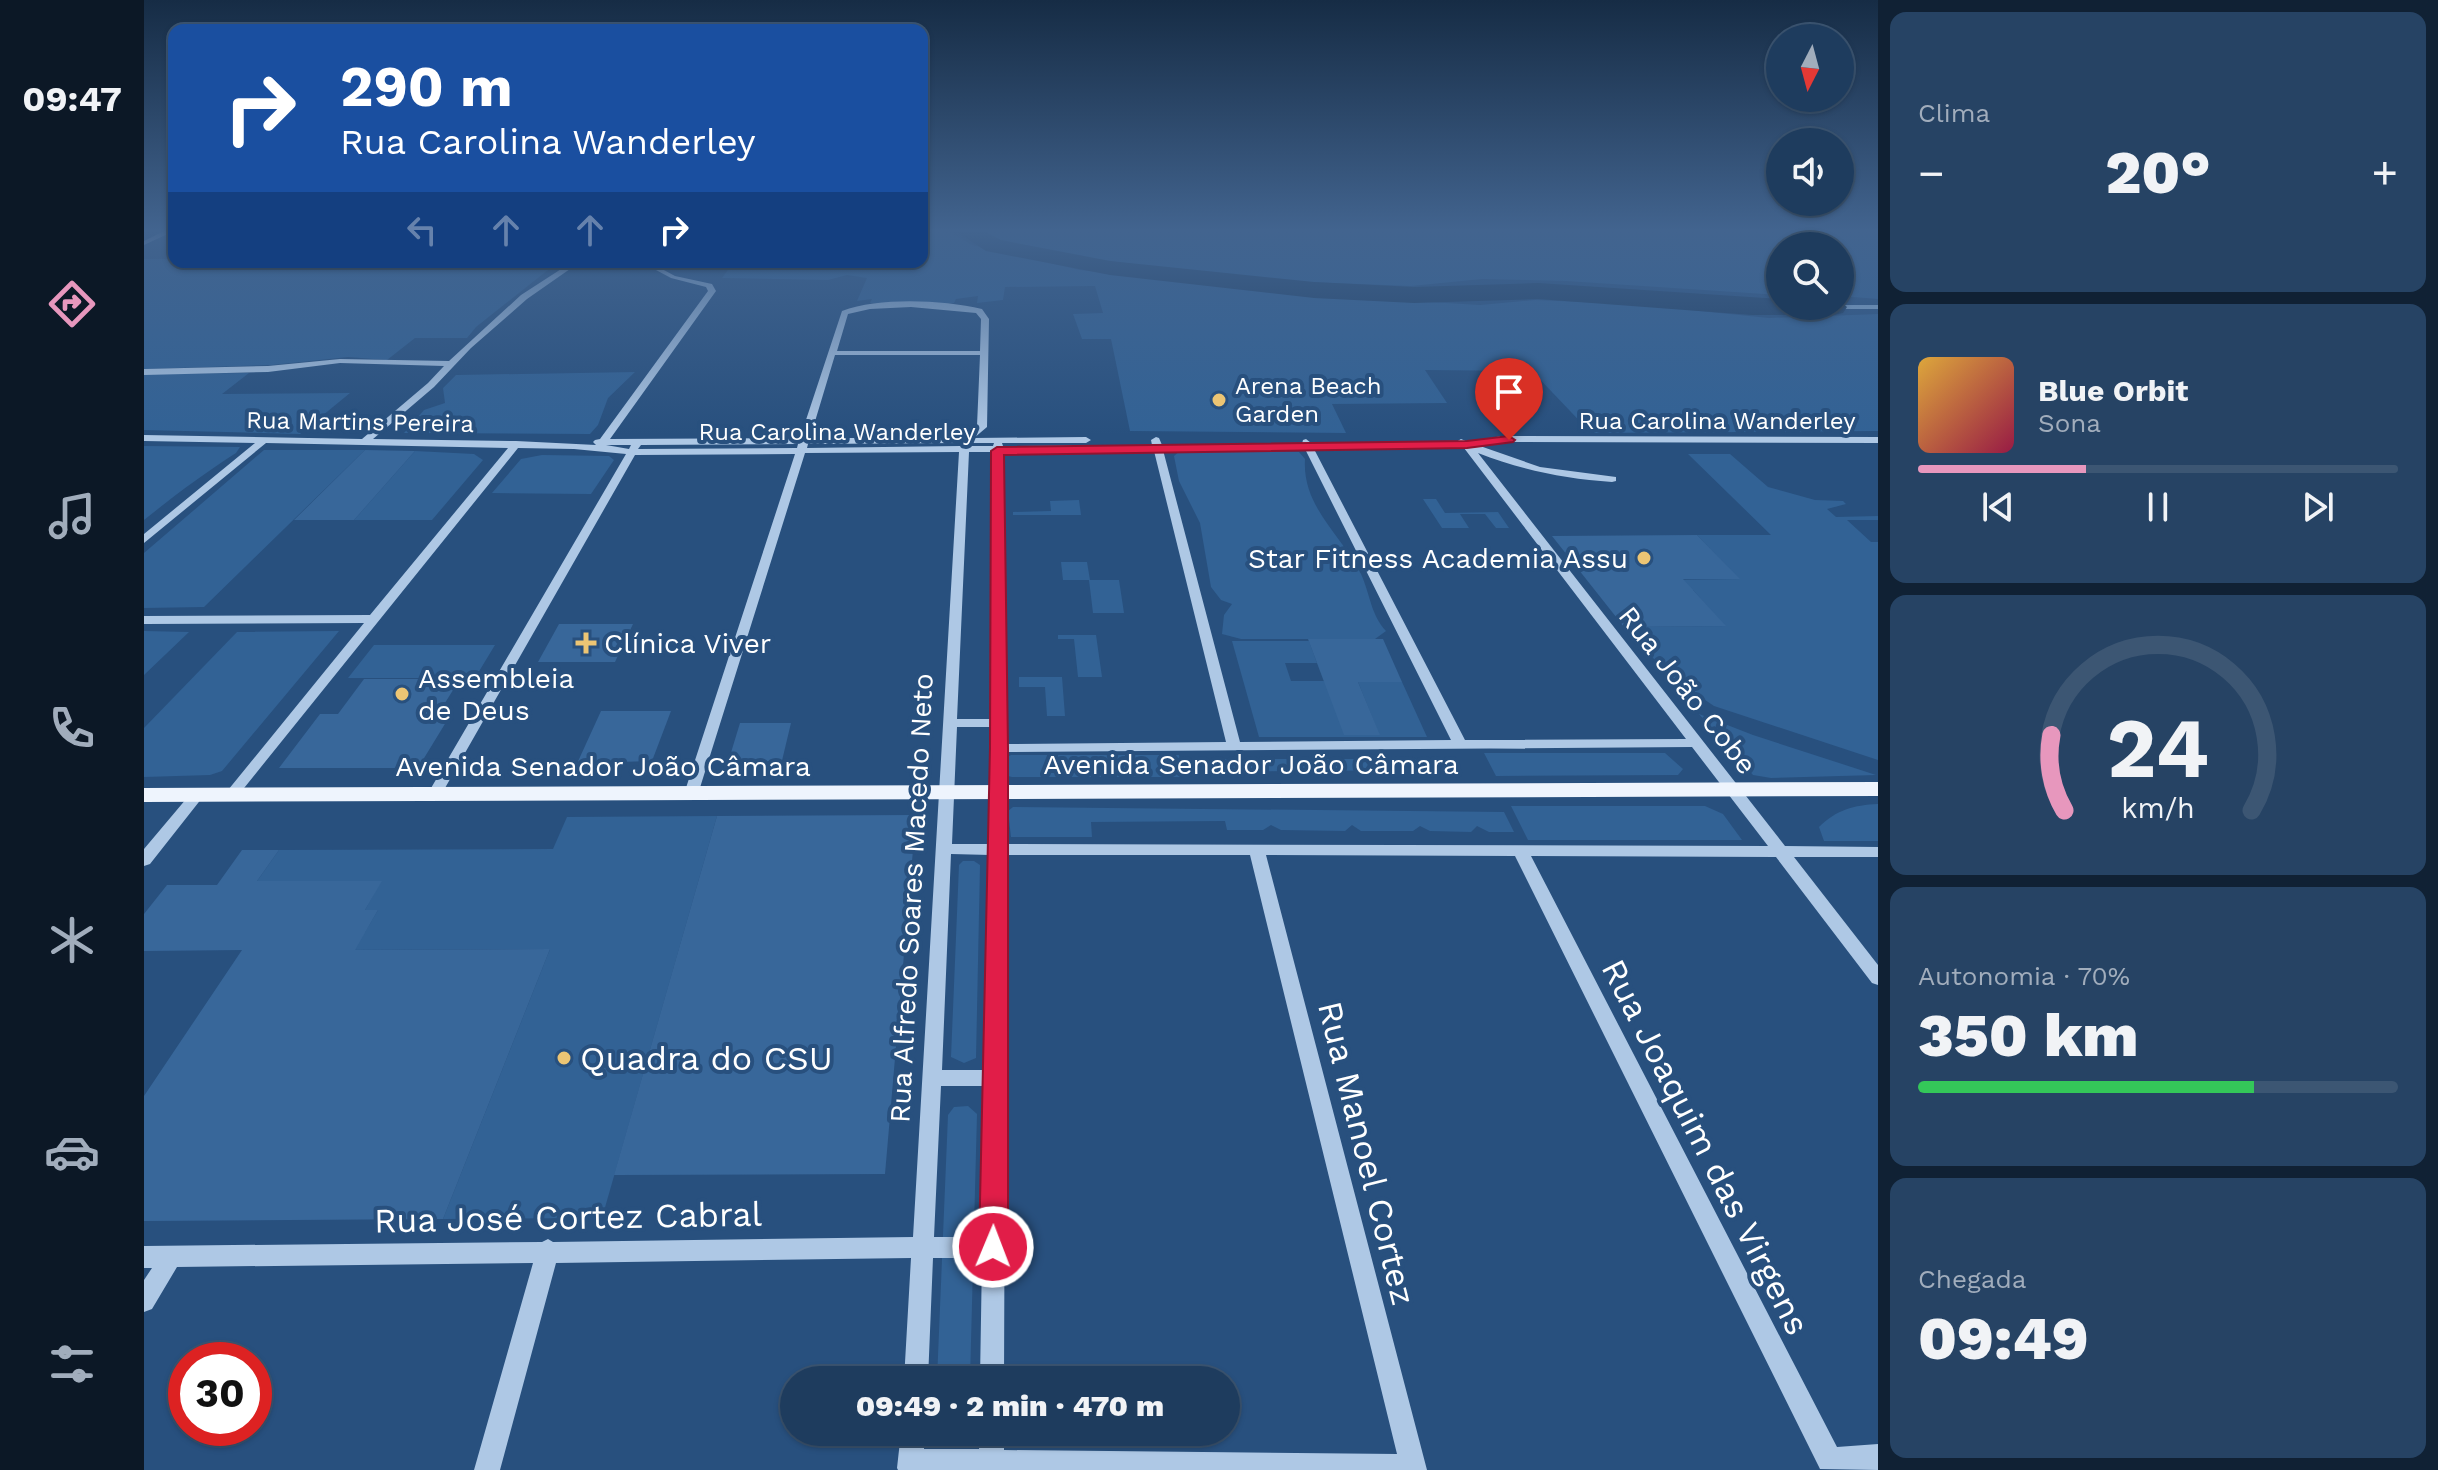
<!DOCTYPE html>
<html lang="pt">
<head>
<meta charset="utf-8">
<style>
	body { margin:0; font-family:"Work Sans",sans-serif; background:#264364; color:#f1f3f6; height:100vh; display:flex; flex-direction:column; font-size:30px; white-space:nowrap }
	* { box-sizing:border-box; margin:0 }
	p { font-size:26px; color:#a1adbc }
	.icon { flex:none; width:44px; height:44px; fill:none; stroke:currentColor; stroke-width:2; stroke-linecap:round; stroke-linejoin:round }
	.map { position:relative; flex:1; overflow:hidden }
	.sheet { display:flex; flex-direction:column; gap:12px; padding:12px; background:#102134; width:560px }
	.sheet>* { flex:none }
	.top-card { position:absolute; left:24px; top:24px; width:760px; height:244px; border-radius:16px; box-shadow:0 2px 6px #0004,0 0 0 2px #3c5673; background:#1a4fa0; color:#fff; overflow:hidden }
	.needle { width:52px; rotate:186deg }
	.tools { position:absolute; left:1622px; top:24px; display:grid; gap:16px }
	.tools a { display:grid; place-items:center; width:88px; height:88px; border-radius:50%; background:#1e3c5e; box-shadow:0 2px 6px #0004,0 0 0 2px #3c5673; font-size:40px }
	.speed { position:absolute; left:24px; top:1342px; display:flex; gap:16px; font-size:40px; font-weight:700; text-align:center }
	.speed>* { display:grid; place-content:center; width:104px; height:104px; border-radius:50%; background:#1e3c5e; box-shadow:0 2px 6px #0004,0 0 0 2px #3c5673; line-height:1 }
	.speed .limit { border:12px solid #d22; background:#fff; color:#111 }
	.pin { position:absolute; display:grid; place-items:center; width:68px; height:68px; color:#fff; margin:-82px -34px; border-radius:50% 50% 50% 0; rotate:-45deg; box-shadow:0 0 8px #0007 }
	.pin .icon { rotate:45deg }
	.me { position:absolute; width:88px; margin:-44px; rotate:1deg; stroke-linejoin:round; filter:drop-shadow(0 0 6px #0008) }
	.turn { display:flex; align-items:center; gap:28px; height:168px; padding:0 40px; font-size:36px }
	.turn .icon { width:104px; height:104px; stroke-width:2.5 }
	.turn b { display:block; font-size:56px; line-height:68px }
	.lanes { display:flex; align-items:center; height:76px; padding:0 40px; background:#0003; justify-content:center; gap:40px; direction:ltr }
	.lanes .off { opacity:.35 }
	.big { font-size:60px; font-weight:800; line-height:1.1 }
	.sheet .widget { flex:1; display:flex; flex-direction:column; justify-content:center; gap:12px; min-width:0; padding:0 28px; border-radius:16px; background:#264364 }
	.sheet .dial { align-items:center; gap:0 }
	.dial svg { height:208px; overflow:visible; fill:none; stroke:#3c5673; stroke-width:7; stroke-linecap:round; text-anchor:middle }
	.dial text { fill:#f1f3f6; stroke:none }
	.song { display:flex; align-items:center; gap:24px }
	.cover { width:96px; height:96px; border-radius:12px; background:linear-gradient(135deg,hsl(40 70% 55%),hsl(340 70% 35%)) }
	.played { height:8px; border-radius:4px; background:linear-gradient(90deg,#e797bd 35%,#3c5673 35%) }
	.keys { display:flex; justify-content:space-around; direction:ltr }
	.heat { display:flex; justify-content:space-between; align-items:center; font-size:44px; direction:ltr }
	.charge { height:12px; border-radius:6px; background:linear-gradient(90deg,#34c759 70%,#3c5673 0) }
	.trip { position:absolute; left:636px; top:1366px; width:460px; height:80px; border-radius:40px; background:#1e3c5e; box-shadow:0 2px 6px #0004,0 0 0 2px #3c5673; font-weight:800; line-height:80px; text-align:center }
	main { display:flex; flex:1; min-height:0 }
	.tabs { display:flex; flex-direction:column; width:144px; justify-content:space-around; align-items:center; background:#0c1826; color:#a1adbc }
	.tabs .icon { width:56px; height:56px }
	.tabs .selected { color:#e797bd }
	.tabs b { font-size:36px; color:#f1f3f6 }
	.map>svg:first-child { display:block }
	.green { fill:#326295 }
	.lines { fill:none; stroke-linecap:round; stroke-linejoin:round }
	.stream { stroke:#a2c4e5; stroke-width:4 }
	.river { fill:#1c3b5e; fill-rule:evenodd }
	.building { fill:#38679a }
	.minor { fill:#aec8e5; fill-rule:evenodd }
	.major { fill:#eef4fd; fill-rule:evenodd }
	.route { fill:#e11d48; stroke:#92132f; stroke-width:2 }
	.poi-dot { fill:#ecc574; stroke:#28507e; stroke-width:3 }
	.labels { text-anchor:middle; stroke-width:8; stroke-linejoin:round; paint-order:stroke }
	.far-poi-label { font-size:24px; fill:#fff; stroke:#28507e; text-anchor:start }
	.far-street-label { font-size:24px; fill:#fff; stroke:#28507e }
	.poi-label { font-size:28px; fill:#fff; stroke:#28507e; text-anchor:start }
	.street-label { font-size:28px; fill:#fff; stroke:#28507e }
	.near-poi-label { font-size:34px; fill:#fff; stroke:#28507e; text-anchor:start }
	.near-street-label { font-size:34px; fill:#fff; stroke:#28507e }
</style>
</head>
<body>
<main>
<nav class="tabs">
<b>09:47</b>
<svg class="icon selected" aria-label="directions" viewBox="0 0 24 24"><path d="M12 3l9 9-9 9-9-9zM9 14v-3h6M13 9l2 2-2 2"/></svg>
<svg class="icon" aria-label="music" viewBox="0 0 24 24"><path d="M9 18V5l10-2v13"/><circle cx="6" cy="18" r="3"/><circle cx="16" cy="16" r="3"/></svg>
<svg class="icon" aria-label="phone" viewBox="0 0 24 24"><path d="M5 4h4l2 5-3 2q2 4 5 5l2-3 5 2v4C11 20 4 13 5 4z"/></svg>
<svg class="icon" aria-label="climate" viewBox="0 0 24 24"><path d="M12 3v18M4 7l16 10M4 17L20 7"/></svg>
<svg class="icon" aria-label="car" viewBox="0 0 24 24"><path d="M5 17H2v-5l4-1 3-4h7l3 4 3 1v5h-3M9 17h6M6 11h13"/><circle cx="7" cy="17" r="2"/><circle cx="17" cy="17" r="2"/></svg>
<svg class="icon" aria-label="filters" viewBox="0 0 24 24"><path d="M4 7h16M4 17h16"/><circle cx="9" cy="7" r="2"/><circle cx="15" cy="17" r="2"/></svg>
</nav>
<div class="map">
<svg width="1734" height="1470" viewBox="0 0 1734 1470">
	<rect width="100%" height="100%" fill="#28507e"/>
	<path class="green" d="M778,229H801L828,245L936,270L1151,294L1336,305L1391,300L1485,304L1625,318L1734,314V431L1447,433L1388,371L1281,370L1303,403L1188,404L1202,433L986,431L967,339H938L929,314L959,313L951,286L861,287L859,300L833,303L834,296L812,299L810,303H726L728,299L713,301L723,278L703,275L684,280L578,278L590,262H778Z
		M829,229H1734V299L1696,296V246H1636V295L1422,281L1338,279L1267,286L1111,280L905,253L864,245Z
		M0,259H30V262H414L332,327L323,338H271L243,360L204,357L128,365L0,369Z
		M491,372L464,398L454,425L446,434L260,433L280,410L301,403L299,388L312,375Z
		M105,373L78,394L206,393L156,434L0,430V374Z
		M0,446L96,447L92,453C59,474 30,496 0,520Z
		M120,450H221L60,607L0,608V553Z
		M271,451L330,454L339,460L288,520H210Z
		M1036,451L1155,452L1161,459C1158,507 1197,534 1217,574C1226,594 1227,615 1242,631L1231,639H1097L1078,634L1080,615L1088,604L1077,600L1067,587L1056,523L1035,481L1030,456Z
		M1544,454H1586L1624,487L1671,500L1699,501L1702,504L1683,509L1692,517L1734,516V520H1703L1727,542H1734V760L1570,706L1527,677L1480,627L1581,626L1549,590H1524L1515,580L1595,579L1553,535H1627Z
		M398,455L465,456L470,460L447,494L348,493L377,459Z
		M1279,499H1292L1301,513L1354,512L1365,528H1352L1341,514H1316L1325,528H1298Z
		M935,500L937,515H869V512L907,511L906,501Z
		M917,562H943L946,580H975L980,613H949L945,580H919Z
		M0,631L45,632L0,675Z
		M195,631L78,771L66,775L0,777V728L93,632Z
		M914,635H952L958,677H934L930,639H914Z
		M1088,641H1165L1173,663H1141L1147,681H1180L1235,734L1214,682H1258L1283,737H1115Z
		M230,645H351L331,678H204Z
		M875,677H918L921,716H903L901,687H875Z
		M1555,714L1609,735L1732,775L1627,778L1609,775Z
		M1340,753H1521L1539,769L1534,775L1352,776Z
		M867,755H1035L1039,777H868L864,776L863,757Z
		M1057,759L1066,764L1074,759H1144L1154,764L1161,759H1235L1245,763L1250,759H1277L1282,770L1049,772L1047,760Z
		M1734,804V841H1680L1675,827C1692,810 1710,805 1734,804Z
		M1367,806H1561L1579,814L1598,840H1384Z
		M869,807L1360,812L1370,832H1345L1333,826L1327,832L1286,831L1276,826L1269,831H1217L1208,825L1201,831L1137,830L1127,825L1119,830H1083L1081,821L947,822L948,837H867L864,811Z
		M573,816L458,1218L299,1219L406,949L192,950L203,933L221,932L234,910H221L237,881H113L135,850L409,849L423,817Z
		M819,861H830L836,865L832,1058L820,1063L807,1057L815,865Z
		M824,1106L833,1114L826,1380H793L804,1115L810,1107Z"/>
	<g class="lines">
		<path class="stream" d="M1690,307H1734"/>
		<path class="river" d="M808,229H836L857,240L966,261L1170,282L1270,287L1394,283L1636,299V306H1696V301L1703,307L1699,313L1690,315H1608L1394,299L1270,303L1170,298L966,275L842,251Z"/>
	</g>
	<path class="building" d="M221,450L271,451L210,520H150Z
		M1553,535L1596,579H1539L1582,626L1480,627L1408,536Z
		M415,624H489L471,662H394Z
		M1164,639H1239L1258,682H1214L1236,735H1200Z
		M220,679H316L294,714H307L274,768H135L176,714H194Z
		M457,711H527L508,761L475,762L473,768H431Z
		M596,723H647L636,769H582Z
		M772,815L741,1174L470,1175L573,816Z
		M98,850H135L113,881H238L221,910H234L211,950L406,949L299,1219L0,1221V1096L98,950L0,951V914L23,885H73Z"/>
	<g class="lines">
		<path class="minor" d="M24,229H30V231L0,245V241Z
			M428,262H436L383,299L327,348L290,387L229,439L372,441L452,445L449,442L451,440L456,439L564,291L562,287L527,278L497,262H505L531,276L568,284L572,291L466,439L656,438L698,311C736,297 798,300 838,309L845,319L843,427L830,438L942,437L947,440L942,443H858L859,446L1008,445L1007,440L1012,437L1015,438L1018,445L1158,444L1159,440L1162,439L1167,443L1312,442L1317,439L1324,442L1358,436L1734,437V443L1368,442L1336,446L1396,467L1472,477V481L1468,482C1421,479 1377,470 1334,453L1641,846L1734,847V857H1650L1734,965V985L1728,983L1632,857L1387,856L1693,1447L1734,1444V1470L1676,1469L1371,856L1122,855L1283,1470H754L753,1468L757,1432H781L780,1449H835L836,1432H860V1450L1253,1454L1106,855H862L860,1380H836L838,1258H789L784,1380H760L767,1258L412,1263L356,1470H330L389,1263L33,1267L8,1309L0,1312V1280L8,1268H0V1246L398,1242L404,1239L409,1242L769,1237L815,452L661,453L554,794L547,799L540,794L651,454L491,455L297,795L290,800L283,795L482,454L430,449L374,448L92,798L87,800L80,795L220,623L0,624V616L226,615L364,448L122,443L0,543V534L111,443L0,441V435L218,439L284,383L300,366L196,363L124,372L0,375V369L124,366L196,359L305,361L377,295ZM767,307L832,313L837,319L836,351H693L704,314L726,309ZM691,355H836L833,426L818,438H666ZM816,443V446L663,448L664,444ZM825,443H850L849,446H825ZM654,444L653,448L494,449L497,445ZM462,445H487L485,449ZM1320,448L1542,739L1321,740L1170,449ZM1161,449L1307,740L1096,742L1019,450ZM1010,451L1082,742L862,744L859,452ZM825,452H849L848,719H813ZM813,727H848L846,844H808ZM1548,747L1624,846L862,844V752ZM807,854L846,855L842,1070H798ZM797,1086H842L839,1237H790Z
			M53,790L60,795L58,798L6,864L0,866V849L48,792Z"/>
		<path class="major" d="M1734,782V796L0,802V788Z"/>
	</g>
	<linearGradient id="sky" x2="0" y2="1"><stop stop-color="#162c45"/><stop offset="0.53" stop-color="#42648f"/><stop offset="1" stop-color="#42648f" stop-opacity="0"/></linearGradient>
	<rect width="1734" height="435" fill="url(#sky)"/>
	<path class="route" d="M1365,436L1371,440L1369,442L1323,448L860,455L864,748V1247L859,1257L849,1261L839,1257L835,1247L846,748L847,451L853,447L1323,441Z"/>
	<g class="poi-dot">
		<circle cx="1075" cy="400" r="8"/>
		<circle cx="1500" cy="558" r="8"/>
		<path d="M438 631h8v8h8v8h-8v8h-8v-8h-8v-8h8z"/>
		<circle cx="258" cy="694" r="8"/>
		<circle cx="420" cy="1058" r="8"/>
	</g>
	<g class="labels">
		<g class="far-poi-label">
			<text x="1091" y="394">Arena Beach<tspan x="1091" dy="28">Garden</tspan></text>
		</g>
		<g class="far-street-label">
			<text x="1573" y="429">Rua Carolina Wanderley</text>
			<text transform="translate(216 422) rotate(1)" y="8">Rua Martins Pereira</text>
			<text x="693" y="440">Rua Carolina Wanderley</text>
		</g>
		<g class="poi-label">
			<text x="1484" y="568" text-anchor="end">Star Fitness Academia Assu</text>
			<text x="460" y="653">Clínica Viver</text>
			<text x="274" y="688">Assembleia<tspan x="274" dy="32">de Deus</tspan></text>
		</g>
		<g class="street-label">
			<text transform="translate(1544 690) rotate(52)" y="10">Rua João Cobe</text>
			<text x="1107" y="774">Avenida Senador João Câmara</text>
			<text x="459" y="776">Avenida Senador João Câmara</text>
			<text transform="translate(767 898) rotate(-87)" y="10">Rua Alfredo Soares Macedo Neto</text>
		</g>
		<g class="near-poi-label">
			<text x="436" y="1070">Quadra do CSU</text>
		</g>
		<g class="near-street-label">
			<text transform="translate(1562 1147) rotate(63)" y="12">Rua Joaquim das Virgens</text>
			<text transform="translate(1223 1153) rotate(76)" y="12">Rua Manoel Cortez</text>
			<text transform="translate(424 1217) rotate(-1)" y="12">Rua José Cortez Cabral</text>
		</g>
	</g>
</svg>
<div class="tools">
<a><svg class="needle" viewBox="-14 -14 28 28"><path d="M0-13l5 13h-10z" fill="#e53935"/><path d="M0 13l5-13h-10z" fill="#a1adbc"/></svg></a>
<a><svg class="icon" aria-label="sound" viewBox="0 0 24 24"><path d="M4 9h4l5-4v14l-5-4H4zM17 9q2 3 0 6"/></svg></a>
<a><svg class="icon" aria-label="search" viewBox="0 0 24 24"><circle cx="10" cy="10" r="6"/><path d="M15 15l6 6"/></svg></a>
</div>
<div class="speed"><div class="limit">30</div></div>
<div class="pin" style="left:1365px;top:440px;background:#d93025"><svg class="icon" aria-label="arrive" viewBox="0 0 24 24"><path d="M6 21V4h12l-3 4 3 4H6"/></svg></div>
<svg class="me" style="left:849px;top:1247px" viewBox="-20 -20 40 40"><circle r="17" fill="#e11d48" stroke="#fff" stroke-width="3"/><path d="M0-11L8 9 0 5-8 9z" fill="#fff"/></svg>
<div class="trip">09:49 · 2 min · 470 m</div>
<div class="top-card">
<div class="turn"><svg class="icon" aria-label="right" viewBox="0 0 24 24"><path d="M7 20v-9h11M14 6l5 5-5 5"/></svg><div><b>290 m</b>Rua Carolina Wanderley</div></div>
<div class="lanes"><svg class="icon off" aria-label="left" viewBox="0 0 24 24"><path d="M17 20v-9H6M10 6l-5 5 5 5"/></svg><svg class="icon off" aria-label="ahead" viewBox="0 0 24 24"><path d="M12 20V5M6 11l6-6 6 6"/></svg><svg class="icon off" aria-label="ahead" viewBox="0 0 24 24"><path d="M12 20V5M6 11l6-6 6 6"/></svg><svg class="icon" aria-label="right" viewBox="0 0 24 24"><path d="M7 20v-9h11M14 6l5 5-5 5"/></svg></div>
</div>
</div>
<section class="sheet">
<div class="widget"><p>Clima</p>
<div class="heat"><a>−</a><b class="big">20°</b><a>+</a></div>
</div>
<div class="widget">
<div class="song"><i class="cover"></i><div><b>Blue Orbit</b><p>Sona</p></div></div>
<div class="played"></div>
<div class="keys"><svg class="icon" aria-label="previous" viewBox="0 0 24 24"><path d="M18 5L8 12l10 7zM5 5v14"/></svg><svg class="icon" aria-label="pause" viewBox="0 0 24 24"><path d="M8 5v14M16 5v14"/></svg><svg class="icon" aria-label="next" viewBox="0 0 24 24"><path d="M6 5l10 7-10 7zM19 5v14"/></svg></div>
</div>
<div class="widget dial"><svg viewBox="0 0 100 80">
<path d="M14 69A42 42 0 1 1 86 69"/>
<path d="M14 69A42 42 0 0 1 9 40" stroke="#e797bd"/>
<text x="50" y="56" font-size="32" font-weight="700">24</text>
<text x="50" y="72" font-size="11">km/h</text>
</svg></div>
<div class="widget"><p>Autonomia · 70%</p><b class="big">350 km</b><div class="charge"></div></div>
<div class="widget"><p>Chegada</p><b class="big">09:49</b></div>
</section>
</main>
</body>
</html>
